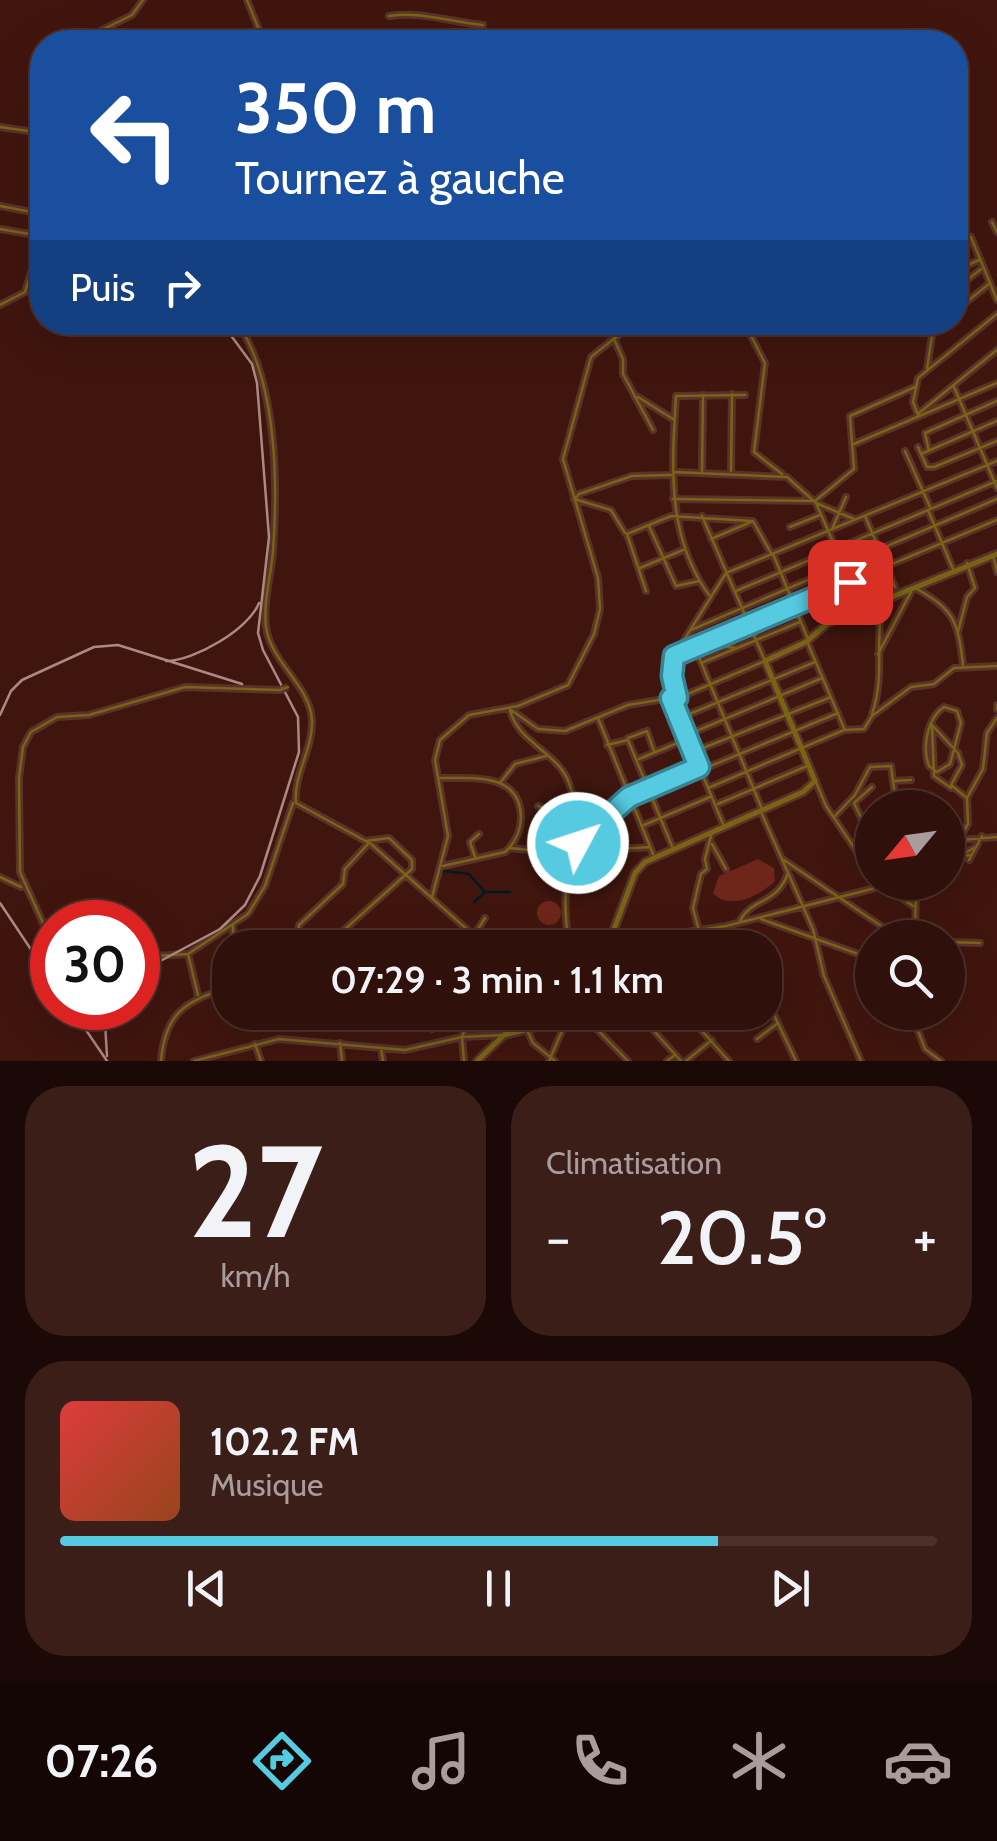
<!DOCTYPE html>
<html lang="fr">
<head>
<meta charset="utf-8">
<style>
	body { margin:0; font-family:Cabin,sans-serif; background:#3c1e18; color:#f1f3f6; height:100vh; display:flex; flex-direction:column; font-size:38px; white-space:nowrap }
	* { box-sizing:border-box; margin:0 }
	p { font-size:32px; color:#a89d9c }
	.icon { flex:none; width:55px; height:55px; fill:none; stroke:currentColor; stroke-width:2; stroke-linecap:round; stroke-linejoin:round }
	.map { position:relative; height:1061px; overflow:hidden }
	.details { display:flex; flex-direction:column; gap:25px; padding:25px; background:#1a0906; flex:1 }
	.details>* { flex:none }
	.top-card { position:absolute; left:30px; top:30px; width:938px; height:305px; border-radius:40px; box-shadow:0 10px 40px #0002,0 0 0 2px #4b302b; background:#1a4fa0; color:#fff; overflow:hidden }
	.needle { width:65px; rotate:241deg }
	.fabs { position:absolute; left:855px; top:790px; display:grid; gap:20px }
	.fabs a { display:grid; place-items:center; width:110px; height:110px; border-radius:50%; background:#30100a; box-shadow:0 10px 40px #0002,0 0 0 2px #4b302b; font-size:50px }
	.speed { position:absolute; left:30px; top:900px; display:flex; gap:20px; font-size:50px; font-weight:700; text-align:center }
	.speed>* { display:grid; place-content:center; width:130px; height:130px; border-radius:50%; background:#30100a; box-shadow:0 10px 40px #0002,0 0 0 2px #4b302b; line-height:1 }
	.speed .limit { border:15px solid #d22; background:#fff; color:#111 }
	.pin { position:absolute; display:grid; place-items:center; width:85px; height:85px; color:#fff; margin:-42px; border-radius:20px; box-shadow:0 5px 15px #0006 }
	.me { position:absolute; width:110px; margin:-55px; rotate:50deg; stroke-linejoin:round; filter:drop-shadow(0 0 8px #0008) }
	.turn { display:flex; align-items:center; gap:35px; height:210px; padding:0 40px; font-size:45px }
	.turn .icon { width:130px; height:130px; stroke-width:2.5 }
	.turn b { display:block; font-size:70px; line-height:85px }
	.then { display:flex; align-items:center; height:95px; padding:0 40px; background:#0003; gap:20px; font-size:38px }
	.big { font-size:75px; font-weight:600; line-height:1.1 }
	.details .card { flex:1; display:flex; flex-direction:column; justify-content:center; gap:15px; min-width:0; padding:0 35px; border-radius:40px; background:#3c1e18 }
	.details .dial { align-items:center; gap:0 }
	.dial b { font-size:130px; line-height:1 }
	.song { display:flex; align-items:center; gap:30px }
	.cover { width:120px; height:120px; border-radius:15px; background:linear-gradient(135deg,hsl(0 70% 55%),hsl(20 70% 35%)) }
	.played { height:10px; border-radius:5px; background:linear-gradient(90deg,#55cae0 75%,#4b302b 75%) }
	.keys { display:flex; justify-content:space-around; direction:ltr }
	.heat { display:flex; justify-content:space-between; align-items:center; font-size:55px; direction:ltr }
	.details .tiles { flex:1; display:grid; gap:25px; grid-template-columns:1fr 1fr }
	.card:last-child { grid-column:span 2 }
	.trip { position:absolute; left:212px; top:930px; width:570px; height:100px; border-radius:40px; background:#30100a; box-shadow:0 10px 40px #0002,0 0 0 2px #4b302b; font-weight:600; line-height:100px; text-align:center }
	.tab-bar { display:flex; height:160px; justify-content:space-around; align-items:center; background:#130604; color:#a89d9c }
	.tab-bar .icon { width:70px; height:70px }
	.tab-bar .current { color:#55cae0 }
	.tab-bar b { font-size:45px; color:#f1f3f6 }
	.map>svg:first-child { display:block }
	.green { fill:#6d2619 }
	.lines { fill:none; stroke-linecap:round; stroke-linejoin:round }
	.stream { stroke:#02191e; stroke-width:2.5 }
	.minor-casing { stroke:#5a322b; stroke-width:8 }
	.tertiary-casing { stroke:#5a322b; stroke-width:10 }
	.minor { stroke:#7a6414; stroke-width:2.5 }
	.tertiary { stroke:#7a6414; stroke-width:5 }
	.rail { stroke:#ab8a85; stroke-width:2.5 }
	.minor-bridge-casing { stroke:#5a322b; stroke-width:8; stroke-linecap:butt }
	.minor-bridge { stroke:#7a6414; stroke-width:2.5 }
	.route-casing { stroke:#378392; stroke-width:25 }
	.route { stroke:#55cae0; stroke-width:18 }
</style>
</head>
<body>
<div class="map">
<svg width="997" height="1061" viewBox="0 0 997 1061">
	<rect width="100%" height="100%" fill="#40150e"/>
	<path class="green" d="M758,859L774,868L775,881C760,896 729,911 713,893L719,876Z
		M537 913a12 12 0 1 1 24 0a12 12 0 1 1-24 0Z"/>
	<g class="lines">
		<path class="stream" d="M385,42L400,40
			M444,871L469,874L485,892H510
			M474,902L484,893"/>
		<defs>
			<path id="minor" d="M247,0L264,42
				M389,16C422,11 450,22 483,25
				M109,42L102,30L132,15L143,0
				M0,127L42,133
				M0,206L42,214
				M992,222L997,232
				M0,229L41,236
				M971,237L997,300
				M966,266L979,260
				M955,290L981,269
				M0,305L25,292L42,237
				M955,311L989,284
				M237,322C277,381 278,481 273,551C271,576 263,602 266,627C271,663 311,686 312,721C313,749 293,776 296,803L371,844L488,948
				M617,322V333
				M747,328L765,363L754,452L782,474
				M614,339L623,359V374L653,430
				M927,369L933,329L941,322
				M954,387L997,488
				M638,397L673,419
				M919,413L997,350
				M918,415L913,402L918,378L997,314
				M854,444L997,383
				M918,447L927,467H934L997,441
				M905,451L930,507
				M929,451L925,433L997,401
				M921,454L997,421
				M731,471L732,394
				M674,472L787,477L816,503L858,599
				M702,472L703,395
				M574,499L611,510L625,533
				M575,499L579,494L632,476L671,475
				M673,499L815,501L854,469L850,416L915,387
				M816,503L854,519
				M928,510L953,569
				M865,516L895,587
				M649,526L676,586L699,581
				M790,527L820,515
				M832,529L846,497
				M711,539L753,521L771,553
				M773,554L808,639
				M994,559L997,572
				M640,568L683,550
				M917,589C954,610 958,621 963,665
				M646,591L627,534L671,516L751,521
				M736,591L997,481
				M709,595C666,536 672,465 676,396L745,395
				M691,630L997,499
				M958,632L967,597L975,588L967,563
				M705,644L736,648
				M808,644L844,728
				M696,650L762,809
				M878,654L911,592
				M675,655L997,520
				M701,663L800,622
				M671,698L698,764
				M677,698L674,656L726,573L997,461
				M997,705V709
				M944,707L957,711L961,723L950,764L937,772L929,766C922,748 927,718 944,707Z
				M510,710C518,743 558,752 569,783C583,820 568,854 566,892C564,910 567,930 569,948
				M511,710L538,729L565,731L628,705L683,696L765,661L702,516
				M872,714C885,678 875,641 882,604
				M598,718L653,854
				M680,718L815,662
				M932,725L958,753L962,765L951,785L967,798
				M932,725L934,776L951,788
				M687,735L822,678
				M628,738L647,731L654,751
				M607,745L628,740L672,846
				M693,752L831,697
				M639,759L687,739
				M701,770L838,713
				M701,771L723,824
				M440,778C471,779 520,771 521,817C521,830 515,843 505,852L443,866
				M894,781L911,780
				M816,782L826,806L872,874
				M500,783L515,764L546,756
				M708,788L844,730L864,729L872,716L911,687L934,684L954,668L997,666
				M718,804L807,766
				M538,806L555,812L547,851
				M761,812L813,929L824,976L861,1061
				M834,817L855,795L870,767L891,766L895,796L912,803
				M644,825L710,797
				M960,840L997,837
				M712,844L726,869
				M510,848L547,852L574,845L629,797L699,767
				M859,850L865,826L854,803L872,787
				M574,852L650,847
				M960,856L974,848
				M475,857L470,842L479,834
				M948,858L968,824L967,798L983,769L987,733L997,718
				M784,860L899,938
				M969,860L982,836
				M948,870L961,856L972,855
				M0,877L21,887
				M879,882L913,906
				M432,897L448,836L435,760L440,740L469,715L518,706L568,685L594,634L600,609L598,578L563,459L591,357L625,330L687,324L814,327L861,322
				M761,919L872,959
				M740,921C751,898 777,905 788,873
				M706,930L722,948
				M699,931L693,908L701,874L707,869L705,859L712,832
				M475,934L485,918
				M915,938L916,882
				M455,941L468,930
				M948,942L980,943
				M52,943L20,872L19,778L23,747L31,732L57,717L89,715L185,687L281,690
				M233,948V925
				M264,948L280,943L293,947
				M296,948L299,925L343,884L345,869L368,844
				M324,948L412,869V860L389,838L366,841
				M626,948L647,938L726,926L899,882
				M188,954L248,914L265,886L293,803
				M138,957L188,954L198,995
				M765,996L796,1061
				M78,1008L91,1017L104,1008
				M418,1012L464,1025
				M580,1012L628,1061
				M637,1012L681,1061
				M685,1012L729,1061
				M911,1012L925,1049L941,1061
				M373,1015V1012
				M403,1022L407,1012
				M389,1025L392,1012
				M417,1026L421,1015
				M432,1029L435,1019
				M528,1032L533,1043L555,1061
				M757,1039L778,1023
				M340,1043L342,1061
				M255,1044L261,1061
				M381,1048L383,1061
				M161,1061C165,1012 186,1001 230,987
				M194,1061L279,1039L405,1050L462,1037L503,1035
				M464,1061L462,1037L471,1012
				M549,1061L568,1017
				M667,1061L675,1055
				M686,1061L712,1040"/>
			<path id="tertiary" d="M607,948L635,873L645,862L803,792L815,781L765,661L806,642L828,623L997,554
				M477,1061L504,1035L552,1023L569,1012"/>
		</defs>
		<use href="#minor" class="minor-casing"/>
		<use href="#tertiary" class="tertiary-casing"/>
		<use href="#minor" class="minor"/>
		<use href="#tertiary" class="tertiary"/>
		<path class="rail" d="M189,322V334
			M166,661C194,661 249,629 259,603
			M0,715L11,691L22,680L94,647L118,645L242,684
			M0,903L52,981
			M138,973L220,929L245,905L260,876L299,752L298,717L263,650L258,633L269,537L257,383L252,364L221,322
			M71,1008L107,1061
			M107,1056L105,1023L110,1008"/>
		<defs>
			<path id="minor-bridge" d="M282,689L288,687"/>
		</defs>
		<use href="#minor-bridge" class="minor-bridge-casing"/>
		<use href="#minor-bridge" class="minor-bridge"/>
	</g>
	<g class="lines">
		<defs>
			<path id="route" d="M578,843L629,797L699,767L671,698H677L672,676L674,656L850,582"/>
		</defs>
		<use href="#route" class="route-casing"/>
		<use href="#route" class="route"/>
	</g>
</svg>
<div class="fabs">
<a><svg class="needle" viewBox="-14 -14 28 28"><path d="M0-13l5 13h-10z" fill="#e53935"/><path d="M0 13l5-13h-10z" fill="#a89d9c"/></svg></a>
<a><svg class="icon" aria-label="search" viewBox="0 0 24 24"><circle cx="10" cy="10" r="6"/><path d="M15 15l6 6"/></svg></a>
</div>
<div class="speed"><div class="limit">30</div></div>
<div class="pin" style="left:850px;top:582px;background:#d93025"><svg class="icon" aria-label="arrive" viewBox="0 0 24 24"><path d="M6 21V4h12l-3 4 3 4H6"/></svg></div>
<svg class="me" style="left:578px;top:843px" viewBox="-20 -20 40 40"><circle r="17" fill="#55cae0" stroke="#fff" stroke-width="3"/><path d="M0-11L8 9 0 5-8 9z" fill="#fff"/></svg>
<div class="trip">07:29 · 3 min · 1.1 km</div>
<div class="top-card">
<div class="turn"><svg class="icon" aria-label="left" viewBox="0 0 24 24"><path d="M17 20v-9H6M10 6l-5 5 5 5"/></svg><div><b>350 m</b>Tournez à gauche</div></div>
<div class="then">Puis<svg class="icon" aria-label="right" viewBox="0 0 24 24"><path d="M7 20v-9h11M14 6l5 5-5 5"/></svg></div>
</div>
</div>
<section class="details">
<div class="tiles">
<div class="card dial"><b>27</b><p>km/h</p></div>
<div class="card"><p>Climatisation</p>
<div class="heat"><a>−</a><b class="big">20.5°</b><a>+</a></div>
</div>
<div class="card">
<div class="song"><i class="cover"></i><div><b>102.2 FM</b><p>Musique</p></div></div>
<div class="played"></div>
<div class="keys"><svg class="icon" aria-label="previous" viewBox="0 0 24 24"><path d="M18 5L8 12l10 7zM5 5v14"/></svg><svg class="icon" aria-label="pause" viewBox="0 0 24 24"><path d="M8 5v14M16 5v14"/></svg><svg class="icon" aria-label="next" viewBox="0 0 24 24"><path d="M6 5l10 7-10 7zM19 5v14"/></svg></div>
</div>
</div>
</section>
<nav class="tab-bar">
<b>07:26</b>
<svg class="icon current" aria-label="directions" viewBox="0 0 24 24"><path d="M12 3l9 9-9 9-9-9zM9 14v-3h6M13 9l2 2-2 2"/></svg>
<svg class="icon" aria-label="music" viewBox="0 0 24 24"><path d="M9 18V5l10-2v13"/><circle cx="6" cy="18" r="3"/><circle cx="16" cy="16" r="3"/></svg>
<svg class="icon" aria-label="phone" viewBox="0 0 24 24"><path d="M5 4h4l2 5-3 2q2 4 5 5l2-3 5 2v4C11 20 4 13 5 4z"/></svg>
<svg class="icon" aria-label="climate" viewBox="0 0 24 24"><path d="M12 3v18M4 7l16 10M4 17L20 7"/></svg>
<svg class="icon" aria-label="car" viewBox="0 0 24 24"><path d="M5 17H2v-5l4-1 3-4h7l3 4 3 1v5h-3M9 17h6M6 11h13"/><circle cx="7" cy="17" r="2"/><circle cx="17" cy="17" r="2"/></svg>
</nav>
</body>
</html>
